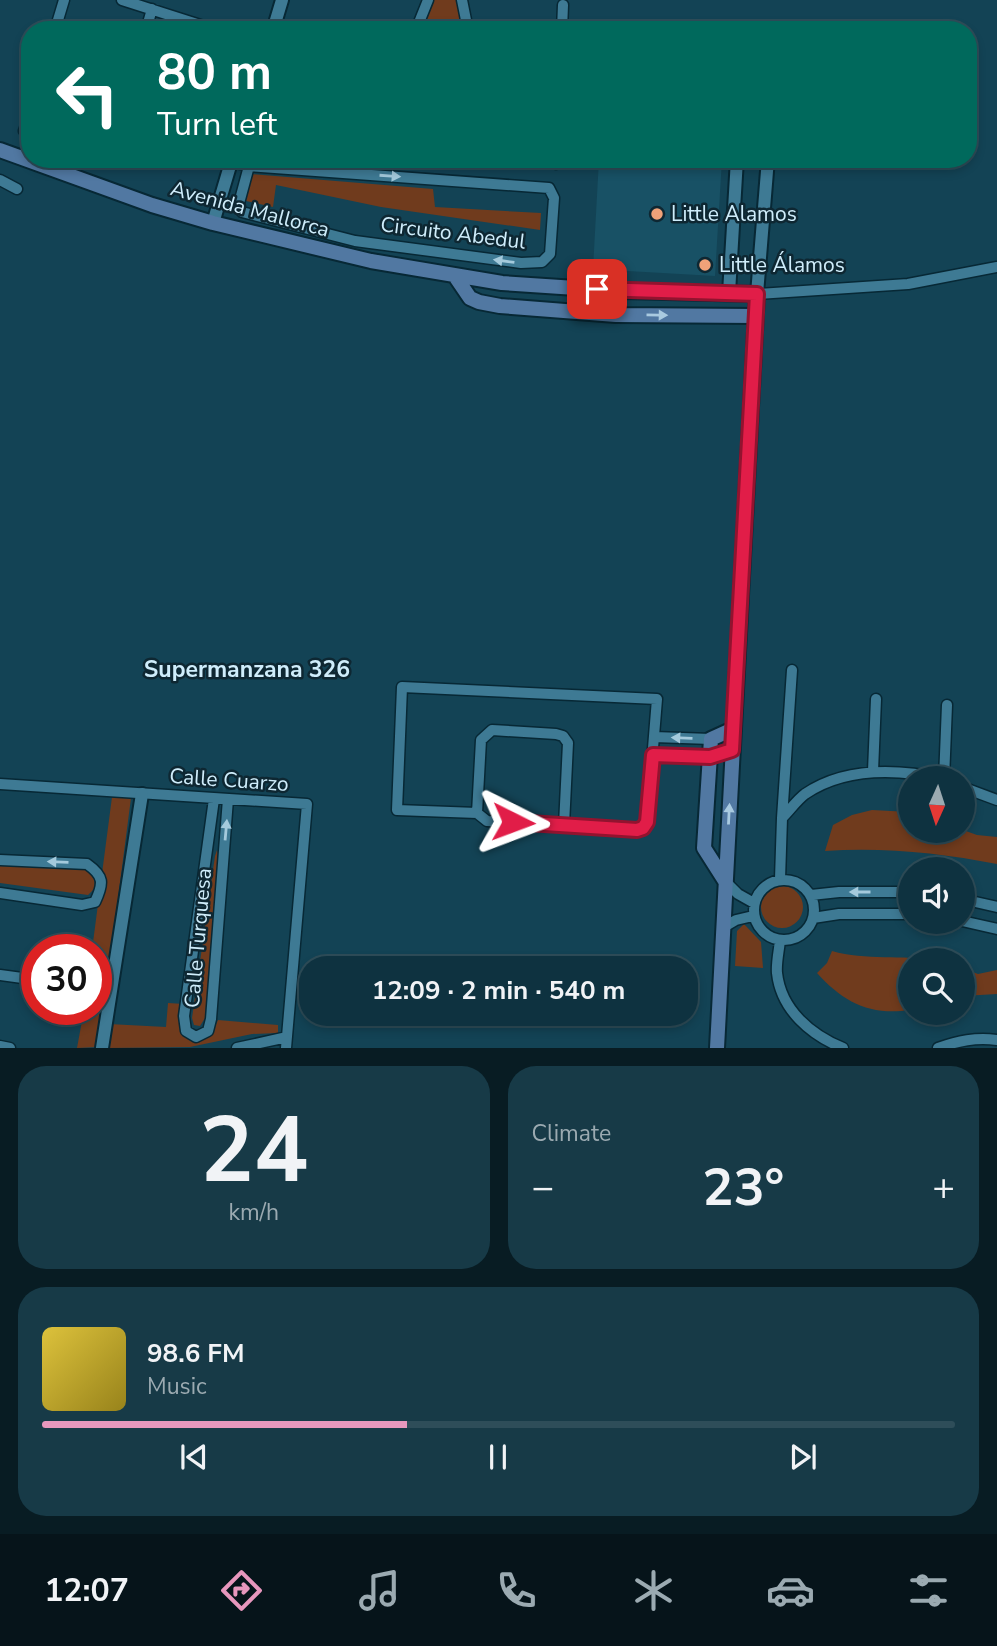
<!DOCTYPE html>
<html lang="en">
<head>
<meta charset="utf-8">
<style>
	body { margin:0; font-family:"Nunito Sans",sans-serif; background:#173a47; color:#f1f3f6; height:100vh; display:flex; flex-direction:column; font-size:26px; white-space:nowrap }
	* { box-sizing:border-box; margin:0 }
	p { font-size:23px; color:#9baab1 }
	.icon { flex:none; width:38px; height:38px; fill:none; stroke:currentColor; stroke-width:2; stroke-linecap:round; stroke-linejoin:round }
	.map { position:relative; height:1048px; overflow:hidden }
	.panel { display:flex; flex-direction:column; gap:18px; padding:18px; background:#081c23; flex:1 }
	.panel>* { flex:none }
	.top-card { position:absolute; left:21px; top:21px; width:956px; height:147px; border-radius:28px; box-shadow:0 4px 10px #0003,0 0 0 2px #2e4d59; background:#00695c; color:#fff; overflow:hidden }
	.needle { width:46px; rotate:183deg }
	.tools { position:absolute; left:898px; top:766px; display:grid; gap:14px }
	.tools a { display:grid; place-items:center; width:77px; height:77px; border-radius:50%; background:#0e3240; box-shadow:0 4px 10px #0003,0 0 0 2px #2e4d59; font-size:35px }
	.speed { position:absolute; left:21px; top:934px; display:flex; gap:14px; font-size:35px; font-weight:700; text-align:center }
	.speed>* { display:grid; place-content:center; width:91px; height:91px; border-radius:50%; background:#0e3240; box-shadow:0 4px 10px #0003,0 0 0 2px #2e4d59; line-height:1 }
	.speed .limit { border:10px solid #d22; background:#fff; color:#111 }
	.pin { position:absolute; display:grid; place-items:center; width:60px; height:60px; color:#fff; margin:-30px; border-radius:14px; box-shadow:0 4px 10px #0006 }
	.me { position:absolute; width:77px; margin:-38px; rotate:93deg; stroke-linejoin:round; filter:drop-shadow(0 0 5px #0008) }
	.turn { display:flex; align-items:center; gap:24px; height:147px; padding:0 21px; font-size:32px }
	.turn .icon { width:91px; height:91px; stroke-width:2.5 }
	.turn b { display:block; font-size:49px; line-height:60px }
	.big { font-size:52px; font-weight:700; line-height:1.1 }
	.panel .tile { flex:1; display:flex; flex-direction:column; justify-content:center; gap:10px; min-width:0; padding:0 24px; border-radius:28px; background:#173a47 }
	.panel .dial { align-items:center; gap:0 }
	.dial b { font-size:91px; line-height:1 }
	.song { display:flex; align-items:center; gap:21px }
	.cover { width:84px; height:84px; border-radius:10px; background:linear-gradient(135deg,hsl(50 70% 55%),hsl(50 70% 35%)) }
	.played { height:7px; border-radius:4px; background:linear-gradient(90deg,#e797bd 40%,#2e4d59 40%) }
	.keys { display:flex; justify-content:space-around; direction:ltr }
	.heat { display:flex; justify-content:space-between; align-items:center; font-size:38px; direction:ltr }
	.panel .tiles { flex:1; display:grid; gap:18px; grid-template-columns:1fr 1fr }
	.tile:last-child { grid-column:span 2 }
	.trip { position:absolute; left:299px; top:956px; width:399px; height:70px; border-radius:28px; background:#0e3240; box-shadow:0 4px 10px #0003,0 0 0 2px #2e4d59; font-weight:700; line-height:70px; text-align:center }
	.tab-bar { display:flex; height:112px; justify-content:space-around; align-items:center; background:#06141a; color:#9baab1 }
	.tab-bar .icon { width:49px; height:49px }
	.tab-bar .current { color:#e797bd }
	.tab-bar b { font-size:32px; color:#f1f3f6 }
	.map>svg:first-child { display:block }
	.built { fill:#185165 }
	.green { fill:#703b1d }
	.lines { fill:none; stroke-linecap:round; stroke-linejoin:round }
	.minor-casing { stroke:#072835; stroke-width:13 }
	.tertiary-casing { stroke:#072835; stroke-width:16 }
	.secondary-casing { stroke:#072835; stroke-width:18 }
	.minor { stroke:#3e7a94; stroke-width:10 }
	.tertiary { stroke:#3e7a94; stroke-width:12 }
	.secondary { stroke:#5178a2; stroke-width:14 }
	.oneway { fill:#a4cadc }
	.oneway2 { fill:#a9cae0 }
	.route-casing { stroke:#92132f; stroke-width:18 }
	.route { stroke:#e11d48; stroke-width:12 }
	.poi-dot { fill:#f0a279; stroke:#0e2732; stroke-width:2.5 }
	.labels { text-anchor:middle; stroke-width:5; stroke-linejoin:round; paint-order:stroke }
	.street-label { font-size:21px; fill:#cfedfb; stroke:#0e2732 }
	.poi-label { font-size:21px; fill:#cfedfb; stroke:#0e2732; text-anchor:start }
	.neighbourhood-label { font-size:23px; font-weight:bold; fill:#cfedfb; stroke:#0e2732 }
</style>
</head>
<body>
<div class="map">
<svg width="997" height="1048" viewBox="0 0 997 1048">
	<rect width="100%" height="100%" fill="#134355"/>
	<path class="built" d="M599,159H722L715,276L593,269Z"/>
	<path class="green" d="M427,0H466L465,30H426Z
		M251,174L433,189L435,207L541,213L540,230L381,207L276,185L273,207L242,200Z
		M112,797L131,798L108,975L96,973V950H92Z
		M872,810L910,812V831L963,830L977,835L997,837V864C940,853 883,847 825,851L833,825L852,815Z
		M217,850L219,857L205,1018L200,1026L194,1025L192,1018L215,856Z
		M0,865L80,868C92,871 95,876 95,888L88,895L0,883Z
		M761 907a21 21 0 1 1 42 0a21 21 0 1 1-42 0Z
		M744,924L761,942L763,968L735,966L737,931Z
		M832,951C866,961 902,954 937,961H910V1010C870,1016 843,1002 817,973L827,963Z
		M962,968L978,974L997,970V994L963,996Z
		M96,996L104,998L97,1047L77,1048L84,1010H96Z
		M168,1003L184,1004L188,1027L194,1038L212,1033L218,1020L278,1025V1033L252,1034L190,1047L107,1048L109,1024L166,1027Z"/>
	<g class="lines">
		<defs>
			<path id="minor" d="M122,0L216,30
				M462,0L468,30
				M55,30L64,0
				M146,30L152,9
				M416,30L428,0
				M562,30L563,5
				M24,131L30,114
				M231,162L249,166L549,188L554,198L550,254L542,262L521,263L355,241L242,212L238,207L249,166
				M556,164V159
				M0,180L17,189
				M757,294L908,284L997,267
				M654,737L711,739
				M653,755L710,757L732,750
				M873,771L876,699
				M944,779L947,705
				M0,784L307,804L286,1048
				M962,787L997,800
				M214,799L184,1016L186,1031L196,1037L208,1031L211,1019L228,799
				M477,813L397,810L402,687L657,699L647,822L643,828L637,830L487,821L477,813L481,740L492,730L556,734L563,736L568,743L564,825
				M782,818L792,670
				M0,860L87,864C104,876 104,883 95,902L82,905L0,893
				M780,879L782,818C790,810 797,800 805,794C846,766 899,769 945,779
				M754 910a30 30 0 1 1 60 0a30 30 0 1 1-60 0Z
				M726,882L738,894L754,903
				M811,895L839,892H910
				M962,899L997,907
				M813,918L839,914H910
				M962,921L997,929
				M724,927L736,920L753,916
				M780,940C779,951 776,963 777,973C781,1010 811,1035 843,1048
				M0,975L37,980
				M96,989L110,991
				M0,1046L10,1048
				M237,1048L287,1037
				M938,1048C958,1041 976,1037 997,1040"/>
			<path id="tertiary" d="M273,30L282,0
				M213,223L232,159
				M729,293L737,159
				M757,294L768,159
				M102,1048L142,794"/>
			<path id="secondary" d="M0,150L152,205L213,223L371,261L502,283L621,291L757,294L717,1048
				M455,276L470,298L479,302L500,306L616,315L756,316
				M725,881L704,848L711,739L733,729"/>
		</defs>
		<use href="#minor" class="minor-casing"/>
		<use href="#tertiary" class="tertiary-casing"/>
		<use href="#secondary" class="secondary-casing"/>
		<use href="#minor" class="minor"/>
		<use href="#tertiary" class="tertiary"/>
		<use href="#secondary" class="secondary"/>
	</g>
	<defs><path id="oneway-solid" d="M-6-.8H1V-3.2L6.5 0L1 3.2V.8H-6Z" transform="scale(1.75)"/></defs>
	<g class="oneway">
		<use href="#oneway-solid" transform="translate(390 176) rotate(4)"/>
		<use href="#oneway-solid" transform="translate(504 261) rotate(-172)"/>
		<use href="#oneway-solid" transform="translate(682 738) rotate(-178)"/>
		<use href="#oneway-solid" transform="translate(226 830) rotate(-85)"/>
		<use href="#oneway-solid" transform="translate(58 862) rotate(-178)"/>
		<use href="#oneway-solid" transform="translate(860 892) rotate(-180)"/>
	</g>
	<g class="oneway2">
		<use href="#oneway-solid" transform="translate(657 315) rotate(1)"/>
		<use href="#oneway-solid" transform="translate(729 814) rotate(-87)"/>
	</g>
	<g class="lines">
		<defs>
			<path id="route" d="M513,822L637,830L643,828L647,822L653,755L710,757L732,750L757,294L597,289"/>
		</defs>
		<use href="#route" class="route-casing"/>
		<use href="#route" class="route"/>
	</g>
	<g class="poi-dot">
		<circle cx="657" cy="214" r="7"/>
		<circle cx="705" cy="265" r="7"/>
	</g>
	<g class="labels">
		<g class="street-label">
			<text transform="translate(250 209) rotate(15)" y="7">Avenida Mallorca</text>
			<text transform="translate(453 233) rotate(7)" y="7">Circuito Abedul</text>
			<text transform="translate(229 780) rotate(4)" y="7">Calle Cuarzo</text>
			<text transform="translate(198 938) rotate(-85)" y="7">Calle Turquesa</text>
		</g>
		<g class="poi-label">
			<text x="671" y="221">Little Alamos</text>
			<text x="719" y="272">Little Álamos</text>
		</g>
		<g class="neighbourhood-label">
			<text x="247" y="677">Supermanzana 326</text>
		</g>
	</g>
</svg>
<div class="tools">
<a><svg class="needle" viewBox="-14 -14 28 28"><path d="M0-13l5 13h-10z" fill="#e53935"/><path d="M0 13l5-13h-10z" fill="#9baab1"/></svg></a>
<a><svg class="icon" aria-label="sound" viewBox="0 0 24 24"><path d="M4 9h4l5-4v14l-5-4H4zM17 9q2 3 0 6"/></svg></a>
<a><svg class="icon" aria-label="search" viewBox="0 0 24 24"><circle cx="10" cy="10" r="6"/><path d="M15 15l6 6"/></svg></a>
</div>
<div class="speed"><div class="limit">30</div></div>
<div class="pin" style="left:597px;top:289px;background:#d93025"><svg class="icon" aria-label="arrive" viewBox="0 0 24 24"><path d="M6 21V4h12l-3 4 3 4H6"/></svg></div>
<svg class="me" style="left:513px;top:822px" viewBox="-20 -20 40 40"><path d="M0-17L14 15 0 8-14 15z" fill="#e11d48" stroke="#fff" stroke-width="4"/></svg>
<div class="trip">12:09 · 2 min · 540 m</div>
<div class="top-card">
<div class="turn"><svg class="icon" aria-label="left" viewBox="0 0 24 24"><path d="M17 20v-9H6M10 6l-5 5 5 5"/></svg><div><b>80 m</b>Turn left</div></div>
</div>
</div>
<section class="panel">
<div class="tiles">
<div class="tile dial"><b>24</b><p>km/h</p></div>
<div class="tile"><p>Climate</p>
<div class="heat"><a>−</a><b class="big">23°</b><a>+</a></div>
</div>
<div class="tile">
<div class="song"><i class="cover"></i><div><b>98.6 FM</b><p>Music</p></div></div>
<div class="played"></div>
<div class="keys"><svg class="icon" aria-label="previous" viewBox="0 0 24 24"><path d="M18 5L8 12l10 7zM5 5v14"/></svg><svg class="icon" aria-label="pause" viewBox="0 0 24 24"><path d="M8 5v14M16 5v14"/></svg><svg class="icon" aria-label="next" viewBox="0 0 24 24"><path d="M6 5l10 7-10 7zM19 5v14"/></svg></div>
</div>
</div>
</section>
<nav class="tab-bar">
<b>12:07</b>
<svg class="icon current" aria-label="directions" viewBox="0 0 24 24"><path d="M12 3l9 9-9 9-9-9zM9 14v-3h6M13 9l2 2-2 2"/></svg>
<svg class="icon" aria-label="music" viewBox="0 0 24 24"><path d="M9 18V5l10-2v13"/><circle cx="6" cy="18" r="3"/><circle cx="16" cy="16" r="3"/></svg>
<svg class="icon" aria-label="phone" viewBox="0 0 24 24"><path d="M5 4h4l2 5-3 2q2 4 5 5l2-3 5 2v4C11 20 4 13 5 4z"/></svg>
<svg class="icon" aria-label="climate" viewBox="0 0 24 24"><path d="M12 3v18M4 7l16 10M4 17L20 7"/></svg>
<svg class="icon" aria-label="car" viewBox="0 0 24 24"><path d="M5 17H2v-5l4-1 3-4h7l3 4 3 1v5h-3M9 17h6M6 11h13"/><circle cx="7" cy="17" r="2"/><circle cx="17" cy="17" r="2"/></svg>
<svg class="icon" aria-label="filters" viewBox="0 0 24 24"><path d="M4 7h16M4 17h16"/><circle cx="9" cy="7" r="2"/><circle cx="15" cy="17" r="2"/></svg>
</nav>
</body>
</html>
